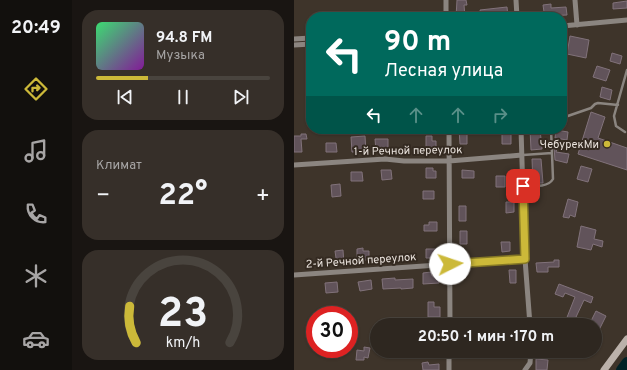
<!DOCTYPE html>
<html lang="ru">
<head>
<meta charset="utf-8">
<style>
	body { margin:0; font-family:Overpass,sans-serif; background:#362f29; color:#f1f3f6; height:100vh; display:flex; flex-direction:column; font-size:15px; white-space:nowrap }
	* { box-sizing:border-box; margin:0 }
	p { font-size:13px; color:#a7a5a5 }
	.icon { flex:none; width:22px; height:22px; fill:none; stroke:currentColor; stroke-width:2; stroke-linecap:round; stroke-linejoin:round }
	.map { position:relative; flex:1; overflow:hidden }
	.panel { display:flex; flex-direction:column; gap:10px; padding:10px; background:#191512; width:222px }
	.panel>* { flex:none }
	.guide { position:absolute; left:12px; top:12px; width:261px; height:122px; border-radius:16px; box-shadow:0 1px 3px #0004,0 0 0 1px #49443e; background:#00695c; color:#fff; overflow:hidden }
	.speed { position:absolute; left:12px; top:306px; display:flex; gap:8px; font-size:20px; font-weight:700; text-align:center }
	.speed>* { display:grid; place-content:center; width:52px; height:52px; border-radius:50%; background:#2e2720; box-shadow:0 1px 3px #0004,0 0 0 1px #49443e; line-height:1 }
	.speed .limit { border:6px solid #d22; background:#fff; color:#111 }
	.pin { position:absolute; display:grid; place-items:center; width:34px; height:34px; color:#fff; margin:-17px; border-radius:8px; box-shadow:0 2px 6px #0006 }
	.me { position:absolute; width:44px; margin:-22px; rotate:86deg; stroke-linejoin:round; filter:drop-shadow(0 0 3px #0008) }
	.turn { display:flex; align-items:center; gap:14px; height:84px; padding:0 12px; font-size:18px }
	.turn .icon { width:52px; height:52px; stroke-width:2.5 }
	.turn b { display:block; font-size:28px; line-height:34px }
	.lanes { display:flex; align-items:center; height:38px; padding:0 12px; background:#0003; justify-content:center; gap:20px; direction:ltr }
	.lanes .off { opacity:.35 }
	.big { font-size:30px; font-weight:700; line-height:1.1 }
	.panel .card { flex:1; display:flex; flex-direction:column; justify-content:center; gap:6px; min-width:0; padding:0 14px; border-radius:16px; background:#362f29 }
	.panel .dial { align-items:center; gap:0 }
	.dial svg { height:104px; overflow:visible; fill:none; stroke:#49443e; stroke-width:7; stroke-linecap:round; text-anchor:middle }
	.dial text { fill:#f1f3f6; stroke:none }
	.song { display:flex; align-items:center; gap:12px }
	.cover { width:48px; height:48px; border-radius:6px; background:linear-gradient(135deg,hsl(140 70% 55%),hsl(290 70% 35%)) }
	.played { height:4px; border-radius:2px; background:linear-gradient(90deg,#ccb939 30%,#49443e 30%) }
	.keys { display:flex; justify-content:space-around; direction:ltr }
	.heat { display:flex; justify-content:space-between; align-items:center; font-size:22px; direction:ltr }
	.trip { position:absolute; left:76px; top:318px; width:232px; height:40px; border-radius:20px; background:#2e2720; box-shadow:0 1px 3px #0004,0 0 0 1px #49443e; font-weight:700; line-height:40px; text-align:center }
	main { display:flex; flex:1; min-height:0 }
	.dock { display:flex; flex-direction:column; width:72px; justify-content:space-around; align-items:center; background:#12100d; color:#a7a5a5 }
	.dock .icon { width:28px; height:28px }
	.dock .on { color:#ccb939 }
	.dock b { font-size:18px; color:#f1f3f6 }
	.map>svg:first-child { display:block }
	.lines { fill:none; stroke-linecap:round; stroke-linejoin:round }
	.river { stroke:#012126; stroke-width:10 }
	.building { fill:#61535a; stroke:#81727a }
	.lane { stroke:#8b8580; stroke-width:2.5 }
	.street { stroke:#8b8580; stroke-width:5 }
	.secondary { stroke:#bbb1aa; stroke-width:7 }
	.route-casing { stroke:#857825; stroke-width:10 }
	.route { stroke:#ccb939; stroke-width:7 }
	.poi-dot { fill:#ccb939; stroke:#342a21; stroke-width:1.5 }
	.labels { text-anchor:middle; stroke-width:4; stroke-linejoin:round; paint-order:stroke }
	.poi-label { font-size:11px; fill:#e9e2dc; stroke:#342a21; text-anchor:end }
	.street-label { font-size:11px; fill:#e9e2dc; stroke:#342a21 }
</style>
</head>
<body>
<main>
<nav class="dock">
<b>20:49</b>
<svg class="icon on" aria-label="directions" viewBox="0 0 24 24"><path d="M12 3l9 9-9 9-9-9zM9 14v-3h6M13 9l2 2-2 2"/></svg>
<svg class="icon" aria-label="music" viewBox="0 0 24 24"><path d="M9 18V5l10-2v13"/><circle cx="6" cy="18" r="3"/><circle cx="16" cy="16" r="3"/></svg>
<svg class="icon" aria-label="phone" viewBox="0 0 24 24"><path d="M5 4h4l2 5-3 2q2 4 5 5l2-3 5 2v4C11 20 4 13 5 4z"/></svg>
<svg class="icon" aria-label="climate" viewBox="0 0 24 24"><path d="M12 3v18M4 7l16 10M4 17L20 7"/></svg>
<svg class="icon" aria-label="car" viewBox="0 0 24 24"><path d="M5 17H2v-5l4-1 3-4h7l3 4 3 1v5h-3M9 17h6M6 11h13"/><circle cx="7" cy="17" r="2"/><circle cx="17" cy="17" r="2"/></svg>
</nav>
<section class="panel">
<div class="card">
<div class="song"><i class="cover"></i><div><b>94.8 FM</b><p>Музыка</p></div></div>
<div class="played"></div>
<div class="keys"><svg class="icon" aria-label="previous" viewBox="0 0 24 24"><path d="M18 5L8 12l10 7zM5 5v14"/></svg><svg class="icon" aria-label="pause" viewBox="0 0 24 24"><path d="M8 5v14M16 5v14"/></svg><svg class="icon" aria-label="next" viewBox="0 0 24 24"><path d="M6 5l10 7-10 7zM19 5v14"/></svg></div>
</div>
<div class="card"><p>Климат</p>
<div class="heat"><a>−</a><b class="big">22°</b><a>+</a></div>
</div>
<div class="card dial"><svg viewBox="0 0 100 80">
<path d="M14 69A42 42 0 1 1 86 69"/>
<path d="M14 69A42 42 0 0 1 9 41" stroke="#ccb939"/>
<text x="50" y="56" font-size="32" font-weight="700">23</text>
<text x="50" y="72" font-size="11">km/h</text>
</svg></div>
</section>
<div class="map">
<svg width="333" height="370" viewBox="0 0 333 370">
	<rect width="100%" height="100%" fill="#3e342a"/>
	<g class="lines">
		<path class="river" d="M327,370L333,362"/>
	</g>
	<path class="building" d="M163,0H172L173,5H170L171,17H162Z
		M333,1V8L319,9V3Z
		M257,4V8L272,7L273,15L252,16V12H250L249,5Z
		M213,7L214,17H187L186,10Z
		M276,36L295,40L292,58L273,54Z
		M318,53L328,56L326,64L316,61Z
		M303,66L316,70L312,81L299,77Z
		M308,87L318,90L316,100L306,97Z
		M297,112L311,117L304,138L333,148V170L284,154Z
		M165,129H173V144H166Z
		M236,129H246L248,149L237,150Z
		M262,130L274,132L273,140L261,138Z
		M208,133H217V144H208Z
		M7,134H12L13,139H7L8,152H0V136H7Z
		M71,136L72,152H58L57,137Z
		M132,136H138V141H142V150H132Z
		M81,139H94V150L82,151Z
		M32,143H42L43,152H32Z
		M260,147L263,148L262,152L275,154L273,163L261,160Z
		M238,159H247L249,183H239Z
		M287,166L298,169L294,182L283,179Z
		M132,168H139V171H142V178H132Z
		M87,170H97L98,179L88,180Z
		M168,170L180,171V178H168Z
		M57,172H68L69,181H57Z
		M202,176H211V187H202Z
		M46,184L47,196L38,197L37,185Z
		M129,191H140V199H129Z
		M274,199L284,202L281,217L276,215L275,218L269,217Z
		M212,202H220V212L212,213Z
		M165,206H172V221H165Z
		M135,222H143V231H130V225H135Z
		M287,226L302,230L300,239L309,241L308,247L299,244L297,250L283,247Z
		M166,231H173V244H166Z
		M207,242H216V251L208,252Z
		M69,248V251H75V260H63V249Z
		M132,249H143V258H132Z
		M49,250L50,264L43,265L41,251Z
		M260,260H265V267H254V272H243L242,263L260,262Z
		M215,270H222V283H216Z
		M137,272L138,276L144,275L145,283L129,284V273Z
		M101,278V280L119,279V288L107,289V288L89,289L88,279Z
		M77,280L78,289L66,291L64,282Z
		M43,282L44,292L32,293L31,283Z
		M265,284L299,297L297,303L290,300L282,317L296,323L302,311L312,316L301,338V325H270L281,297L271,293L269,297L261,294Z
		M134,302H140V307H146V317H134Z
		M70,347L76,348L74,358L70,357V360H62L63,350L70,351Z
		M242,359L254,360L253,370H242Z
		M134,362L135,365L145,364V370H129L128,363Z"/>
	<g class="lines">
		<path class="lane" d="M268,118L297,108L301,104L304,103L324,105
			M331,132L322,126L320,116L333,70
			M229,155L258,153
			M229,186C238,186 254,188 259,179L257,129"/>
		<path class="street" d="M152,0V17
			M222,0L223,17
			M281,0L283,25
			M268,26L333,20
			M0,39L17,38
			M0,45L17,44
			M155,129L156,325
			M227,129L231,259L236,325
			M0,165L91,159L110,161H155L228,155
			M0,275L231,259
			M155,370V351
			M231,370L236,363L237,351"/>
		<path class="secondary" d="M310,370L333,339"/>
	</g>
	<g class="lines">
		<defs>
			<path id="route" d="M156,264L231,259L229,186"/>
		</defs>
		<use href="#route" class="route-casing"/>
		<use href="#route" class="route"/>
	</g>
	<circle class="poi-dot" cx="313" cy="144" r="4"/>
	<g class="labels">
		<g class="poi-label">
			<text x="305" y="148">ЧебурекМи</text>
		</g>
		<g class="street-label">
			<text transform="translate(114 150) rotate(-1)" y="4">1-й Речной переулок</text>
			<text transform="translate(67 260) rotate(-4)" y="4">2-й Речной переулок</text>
		</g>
	</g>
</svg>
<div class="speed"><div class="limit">30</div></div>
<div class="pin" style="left:229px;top:186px;background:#d93025"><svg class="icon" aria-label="arrive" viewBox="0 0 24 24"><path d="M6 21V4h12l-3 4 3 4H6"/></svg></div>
<svg class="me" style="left:156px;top:264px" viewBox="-20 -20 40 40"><circle r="19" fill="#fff"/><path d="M0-13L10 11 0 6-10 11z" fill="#ccb939"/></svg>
<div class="trip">20:50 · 1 мин · 170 m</div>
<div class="guide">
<div class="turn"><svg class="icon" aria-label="left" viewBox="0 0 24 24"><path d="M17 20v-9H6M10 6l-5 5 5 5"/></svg><div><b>90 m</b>Лесная улица</div></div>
<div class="lanes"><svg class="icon" aria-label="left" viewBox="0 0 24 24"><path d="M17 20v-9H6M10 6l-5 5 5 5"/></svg><svg class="icon off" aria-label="ahead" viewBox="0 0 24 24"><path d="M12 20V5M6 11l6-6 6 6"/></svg><svg class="icon off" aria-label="ahead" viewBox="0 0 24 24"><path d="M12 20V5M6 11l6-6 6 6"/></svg><svg class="icon off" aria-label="right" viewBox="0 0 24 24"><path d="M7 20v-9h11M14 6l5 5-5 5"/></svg></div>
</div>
</div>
</main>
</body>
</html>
